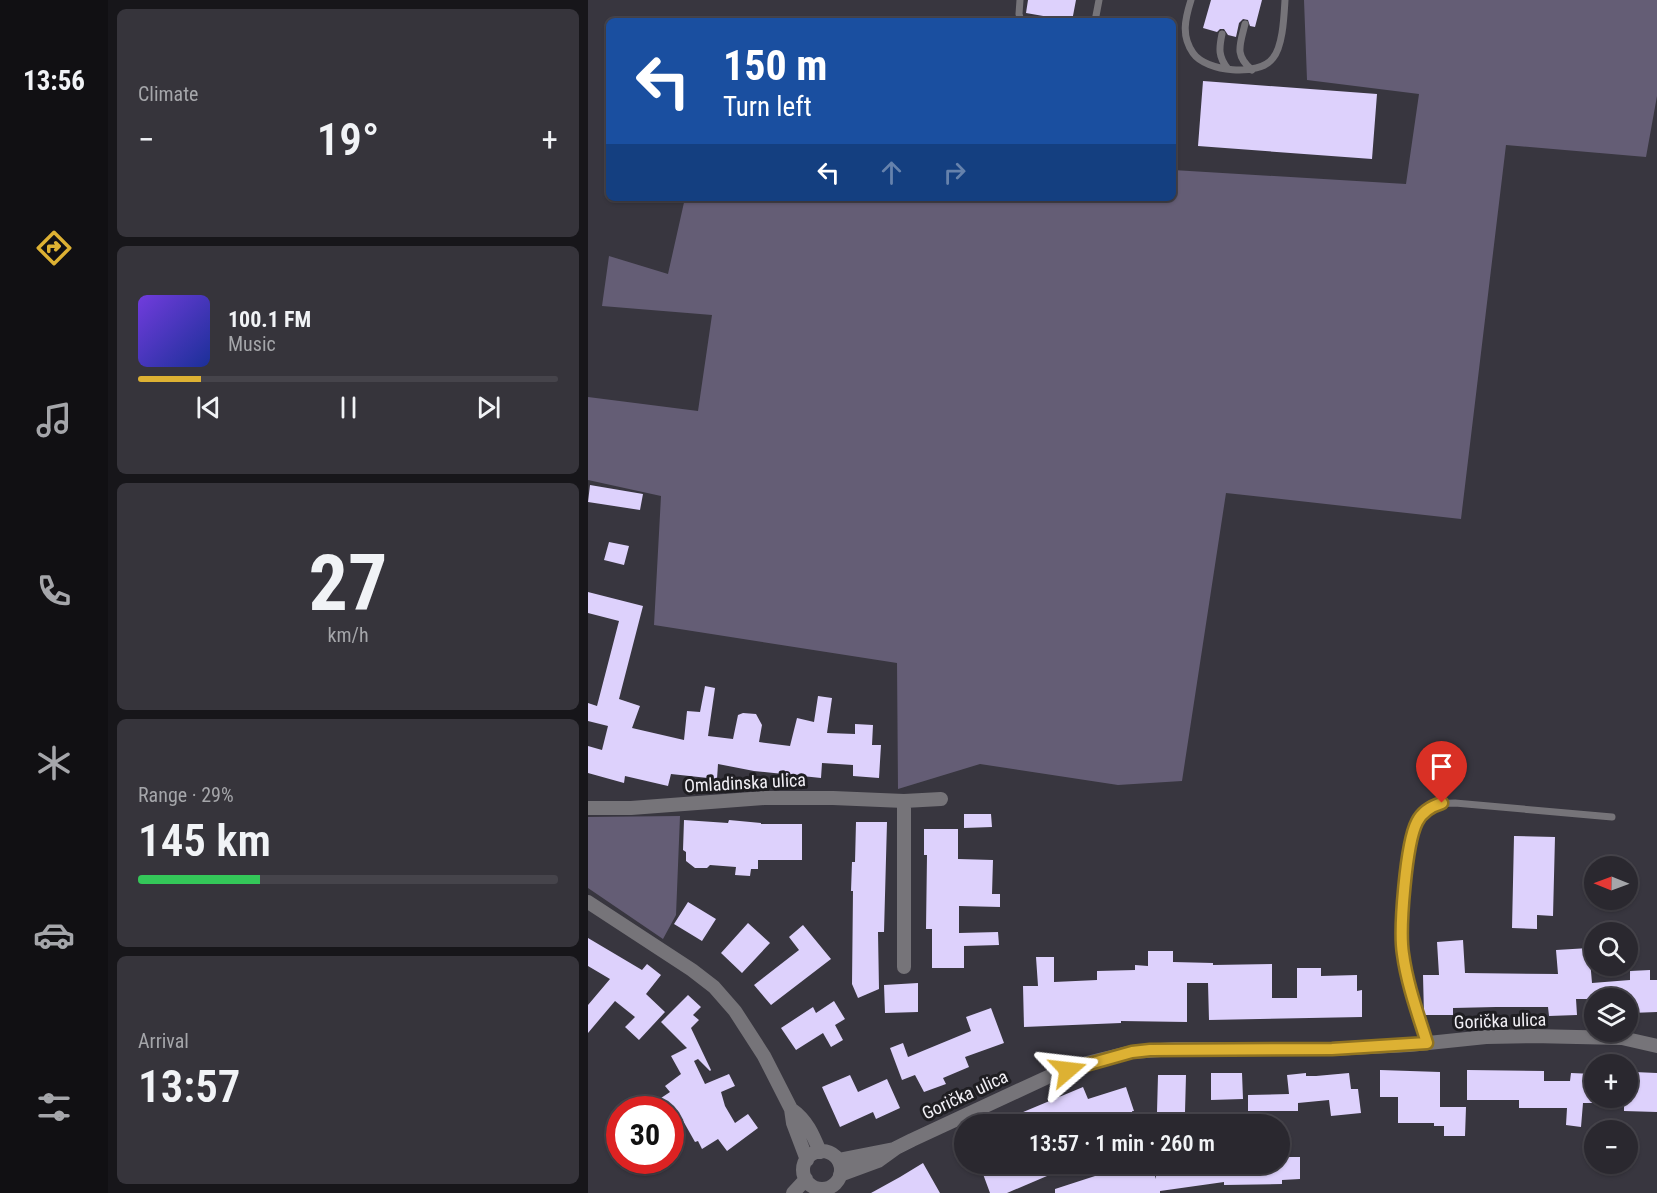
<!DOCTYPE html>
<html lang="en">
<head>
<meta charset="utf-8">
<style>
	body { margin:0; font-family:"Roboto Condensed",sans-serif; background:#36343b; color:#f1f3f6; height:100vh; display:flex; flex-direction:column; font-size:22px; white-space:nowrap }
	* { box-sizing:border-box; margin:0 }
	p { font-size:20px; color:#a5a6aa }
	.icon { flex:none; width:33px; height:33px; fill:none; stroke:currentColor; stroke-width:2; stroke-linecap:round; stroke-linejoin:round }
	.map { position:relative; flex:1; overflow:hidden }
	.panel { display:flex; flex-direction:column; gap:9px; padding:9px; background:#17161a; width:480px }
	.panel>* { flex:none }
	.hud { position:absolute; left:18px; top:18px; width:570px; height:183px; border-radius:9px; box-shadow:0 2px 4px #0004,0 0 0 2px #46444b; background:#1a4fa0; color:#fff; overflow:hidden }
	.needle { width:39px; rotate:271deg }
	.fabs { position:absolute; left:996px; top:856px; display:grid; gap:12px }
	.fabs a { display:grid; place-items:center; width:54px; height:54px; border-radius:50%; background:#2a282f; box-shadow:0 2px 4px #0004,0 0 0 2px #46444b; font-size:30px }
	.speed { position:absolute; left:18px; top:1096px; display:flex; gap:12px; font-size:30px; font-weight:700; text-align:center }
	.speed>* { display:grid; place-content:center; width:78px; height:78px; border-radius:50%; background:#2a282f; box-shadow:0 2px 4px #0004,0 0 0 2px #46444b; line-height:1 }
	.speed .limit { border:9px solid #d22; background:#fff; color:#111 }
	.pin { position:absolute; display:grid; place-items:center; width:51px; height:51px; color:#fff; margin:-62px -26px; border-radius:50% 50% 50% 0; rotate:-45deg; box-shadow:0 0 6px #0007 }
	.pin .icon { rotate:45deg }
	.me { position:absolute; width:66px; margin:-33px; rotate:73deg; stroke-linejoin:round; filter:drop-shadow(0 0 4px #0008) }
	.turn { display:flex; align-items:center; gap:21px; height:126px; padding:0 18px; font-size:27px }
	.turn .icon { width:78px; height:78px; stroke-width:2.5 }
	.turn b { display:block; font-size:42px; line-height:51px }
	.lanes { display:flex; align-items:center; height:57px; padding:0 18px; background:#0003; justify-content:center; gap:30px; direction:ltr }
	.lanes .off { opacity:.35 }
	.big { font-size:45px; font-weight:600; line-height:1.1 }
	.panel .widget { flex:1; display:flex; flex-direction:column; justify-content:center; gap:9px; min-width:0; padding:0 21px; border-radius:9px; background:#36343b }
	.panel .dial { align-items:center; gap:0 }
	.dial b { font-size:78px; line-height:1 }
	.song { display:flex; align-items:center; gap:18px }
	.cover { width:72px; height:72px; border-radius:9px; background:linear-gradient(135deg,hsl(260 70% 55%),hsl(230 70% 35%)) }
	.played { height:6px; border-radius:3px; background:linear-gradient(90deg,#ddb133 15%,#46444b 15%) }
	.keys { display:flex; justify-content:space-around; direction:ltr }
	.heat { display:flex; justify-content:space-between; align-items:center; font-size:33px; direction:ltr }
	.charge { height:9px; border-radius:4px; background:linear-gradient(90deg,#34c759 29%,#46444b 0) }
	.trip { position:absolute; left:366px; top:1114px; width:336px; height:60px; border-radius:30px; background:#2a282f; box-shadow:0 2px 4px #0004,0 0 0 2px #46444b; font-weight:600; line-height:60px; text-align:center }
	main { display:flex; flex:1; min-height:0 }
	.tab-bar { display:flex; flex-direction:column; width:108px; justify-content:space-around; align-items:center; background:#111013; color:#a5a6aa }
	.tab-bar .icon { width:42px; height:42px }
	.tab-bar .selected { color:#ddb133 }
	.tab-bar b { font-size:27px; color:#f1f3f6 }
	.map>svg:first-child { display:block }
	.green { fill:#645d75 }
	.building { fill:#ddd1fc }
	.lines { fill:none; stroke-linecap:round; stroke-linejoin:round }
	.lane { stroke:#767479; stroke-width:7 }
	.street { stroke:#767479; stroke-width:14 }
	.route-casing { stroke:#907321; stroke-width:15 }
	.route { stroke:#ddb133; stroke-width:10 }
	.labels { text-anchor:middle; stroke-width:6; stroke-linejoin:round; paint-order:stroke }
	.street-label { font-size:18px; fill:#f1eff5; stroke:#1f1e22 }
</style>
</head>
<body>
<main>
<nav class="tab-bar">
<b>13:56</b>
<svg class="icon selected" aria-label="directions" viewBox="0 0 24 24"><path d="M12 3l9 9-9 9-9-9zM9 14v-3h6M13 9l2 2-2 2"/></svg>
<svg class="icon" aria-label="music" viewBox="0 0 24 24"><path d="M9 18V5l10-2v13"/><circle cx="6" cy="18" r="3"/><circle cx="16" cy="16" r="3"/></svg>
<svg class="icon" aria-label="phone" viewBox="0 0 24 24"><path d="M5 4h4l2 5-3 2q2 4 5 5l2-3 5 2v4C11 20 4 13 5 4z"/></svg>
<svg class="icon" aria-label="climate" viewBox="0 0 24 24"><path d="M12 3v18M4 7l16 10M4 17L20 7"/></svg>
<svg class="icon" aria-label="car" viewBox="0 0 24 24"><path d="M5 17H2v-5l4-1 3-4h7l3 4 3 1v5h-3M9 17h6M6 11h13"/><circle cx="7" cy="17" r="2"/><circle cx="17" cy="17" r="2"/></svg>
<svg class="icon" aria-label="filters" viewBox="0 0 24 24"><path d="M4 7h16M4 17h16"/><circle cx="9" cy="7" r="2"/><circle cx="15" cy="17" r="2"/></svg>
</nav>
<section class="panel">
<div class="widget"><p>Climate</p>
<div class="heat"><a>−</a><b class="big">19°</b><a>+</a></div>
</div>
<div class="widget">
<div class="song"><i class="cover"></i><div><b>100.1 FM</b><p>Music</p></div></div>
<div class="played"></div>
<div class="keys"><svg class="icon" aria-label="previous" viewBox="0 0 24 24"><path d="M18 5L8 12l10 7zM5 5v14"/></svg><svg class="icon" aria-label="pause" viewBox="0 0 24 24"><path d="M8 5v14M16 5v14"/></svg><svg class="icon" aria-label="next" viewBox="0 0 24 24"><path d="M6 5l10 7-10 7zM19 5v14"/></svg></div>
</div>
<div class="widget dial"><b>27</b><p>km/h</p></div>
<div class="widget"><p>Range · 29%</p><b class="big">145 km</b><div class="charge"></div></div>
<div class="widget"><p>Arrival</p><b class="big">13:57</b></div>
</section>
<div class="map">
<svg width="1069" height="1193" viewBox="0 0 1069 1193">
	<rect width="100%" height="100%" fill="#38363f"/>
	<path class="green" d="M716,0H1069V96L1058,157L918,145L873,519L638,493L594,781L530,785L392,764L310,789L309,663L66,625L73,496L0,480V397L110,411L124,315L14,306L21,256L80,274L97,198H585V170L818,184L831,94L719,80Z
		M92,816L88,915L75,939L0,888V817Z"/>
	<path class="building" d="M440,0H488L484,21L438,13Z
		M623,0H674L667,27L662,26L660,20L655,19L651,23L648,37L640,35L636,29H632L629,32L615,28Z
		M615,81L789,94L784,159L610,146Z
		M2,485L55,494L52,510L0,502Z
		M21,542L41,546L36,565L16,560Z
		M0,592L55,606L31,699L52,706L44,728L96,740L99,711L112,712L117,686L127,688L120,736L145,739L150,715L155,713L168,714L174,725L171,742L202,746L209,718L226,722L230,696L244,698L239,733L267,734V724L285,725L284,745H293L291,778L265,776V765L234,763L233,778L166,771L130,764L129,779L83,774L80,786L37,776L36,783L0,773V746L14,750L20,726L0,721V703L9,706L31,621L0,613Z
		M376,814H403L404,827L376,828Z
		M96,820L140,823L141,820L173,823V824H214V860H170V869H163L162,876L147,875L148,867L122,865L119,868H107L98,861V852L95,850Z
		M268,822H299L296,932H290L291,989L270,998L264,984L265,891H263L264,862H267Z
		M336,829H370V859L405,860L404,894H412V907L371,906V933L410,932L411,945L376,946V968H344V929H338L339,855H336Z
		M926,836L967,837L965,916L949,915V929L924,928Z
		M100,902L128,919L114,941L86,924Z
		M160,923L182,943L154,973L133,953Z
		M215,925L243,959L183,1005L166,985L211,950L201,937Z
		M0,938L54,970L59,964L73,975L58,994L77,1012L51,1040L37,1027L47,1017L27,1001L0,1033V1005L22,979L0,966Z
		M875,940L877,973L970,974L968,950L1001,948L1004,983L1042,980V971L1062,970V980H1069V1012L1043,1013V999H988L989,1015L961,1016L960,1007H908L865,1008V1015H836L835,975H851L849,942Z
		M560,951H585V962L625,963V965L684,964V998H709V968H733V976L769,975V991L774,990V1017L621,1020L620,983H599V1022L533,1021V1023L436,1027L435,986H450L448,957H466V982L509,980V971L547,970V965L560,966Z
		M330,983V1012L297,1013L296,985Z
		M100,995L113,1007L105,1015L111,1020L103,1028L123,1070L122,1071L110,1059L106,1061L117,1084L141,1074L147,1086L133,1092L137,1106L147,1123L160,1114L170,1128L139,1151L130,1139L114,1149L110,1141L107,1142L89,1110H83L73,1098L82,1092L77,1086L93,1074L83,1056L99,1048L73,1022Z
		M246,1001L257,1019L247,1025L255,1040L243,1047L235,1033L208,1050L193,1028L225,1007L228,1013Z
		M403,1008L416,1043L377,1057L381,1067L355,1078L358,1084L336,1092L327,1075L314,1080L302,1048L315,1043L320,1057L383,1031L378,1017Z
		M792,1070L852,1072V1107H878L877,1136H856V1126H846V1123H810V1097H792Z
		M879,1070L956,1071V1081H982L983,1073L1006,1074V1103H995L993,1127L978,1125L979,1108H931V1100H879Z
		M1046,1072L1069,1073V1112L1036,1111V1098H1040V1088H1045Z
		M623,1073H654L655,1099L623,1100Z
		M718,1073V1076H728L761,1073L763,1089H770L773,1113L743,1116L741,1100L710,1103V1111H660V1095L701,1094L699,1075Z
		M262,1075L270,1092L299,1079L312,1108L288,1119L285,1112L252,1127L234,1087Z
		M570,1075H598L597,1112H569Z
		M495,1087L500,1099L538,1087L546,1111H544L548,1125H432L428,1115Z
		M692,1157H712V1179L694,1180V1184L636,1185V1182L572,1191V1193H467V1189L544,1164H563L568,1179V1164H692Z
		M335,1163L352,1193H283L312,1177Z
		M407,1164H454L459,1176L419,1193H402L395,1174L409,1169Z"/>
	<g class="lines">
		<path class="lane" d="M432,0L431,14L433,21
			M603,0C597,19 593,36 605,53C618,72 671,77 685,58C695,46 696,16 697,0
			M507,21L511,0
			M657,24C652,45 646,55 664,70
			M634,34C631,48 630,57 640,69
			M839,1043C830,1014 819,984 815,954C811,930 818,843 829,822C836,807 851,803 867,803L1024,817"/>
		<path class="street" d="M0,808H43L176,798H245L316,801L353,799
			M0,902L104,970L126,987L147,1011L176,1056L203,1109L205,1123L219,1160
			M316,967V801
			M203,1109C219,1120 225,1135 232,1152
			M215 1170a19 19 0 1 1 38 0a19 19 0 1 1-38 0Z
			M250,1160L306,1149
			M252,1175L290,1161L308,1148L324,1140L462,1076L499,1063L544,1052L587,1049H744L821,1045L898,1037L944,1036L1034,1038L1069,1046
			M205,1193L218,1179"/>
	</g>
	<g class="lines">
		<defs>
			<path id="route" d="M480,1070L544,1052L562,1050L744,1049L839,1043C830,1014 819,984 815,954C811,930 818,843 829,822C834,812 844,806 854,803"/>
		</defs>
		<use href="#route" class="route-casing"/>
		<use href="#route" class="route"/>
	</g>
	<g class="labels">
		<g class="street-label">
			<text transform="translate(157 783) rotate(-3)" y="6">Omladinska ulica</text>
			<text transform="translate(912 1021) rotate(-2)" y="6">Gorička ulica</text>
			<text transform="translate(377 1095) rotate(-25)" y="6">Gorička ulica</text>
		</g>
	</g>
</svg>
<div class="fabs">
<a><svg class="needle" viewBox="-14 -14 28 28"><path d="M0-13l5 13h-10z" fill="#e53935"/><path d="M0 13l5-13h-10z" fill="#a5a6aa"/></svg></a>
<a><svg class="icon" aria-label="search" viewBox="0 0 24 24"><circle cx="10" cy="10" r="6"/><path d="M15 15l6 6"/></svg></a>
<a><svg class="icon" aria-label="layers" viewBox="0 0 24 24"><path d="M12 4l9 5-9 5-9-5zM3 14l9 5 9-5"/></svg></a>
<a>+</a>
<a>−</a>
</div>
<div class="speed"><div class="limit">30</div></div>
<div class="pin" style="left:854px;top:803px;background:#d93025"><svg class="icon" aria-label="arrive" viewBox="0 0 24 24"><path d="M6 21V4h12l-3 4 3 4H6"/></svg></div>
<svg class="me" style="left:480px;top:1070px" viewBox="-20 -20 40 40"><path d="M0-17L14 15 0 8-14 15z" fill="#ddb133" stroke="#fff" stroke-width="4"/></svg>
<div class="trip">13:57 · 1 min · 260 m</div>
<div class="hud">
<div class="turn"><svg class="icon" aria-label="left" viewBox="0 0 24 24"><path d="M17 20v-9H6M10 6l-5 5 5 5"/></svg><div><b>150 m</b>Turn left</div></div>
<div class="lanes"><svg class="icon" aria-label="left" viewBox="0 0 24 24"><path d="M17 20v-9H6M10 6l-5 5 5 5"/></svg><svg class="icon off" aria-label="ahead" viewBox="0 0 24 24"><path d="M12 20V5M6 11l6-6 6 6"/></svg><svg class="icon off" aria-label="right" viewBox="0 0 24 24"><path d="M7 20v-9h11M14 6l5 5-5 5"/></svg></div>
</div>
</div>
</main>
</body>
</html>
